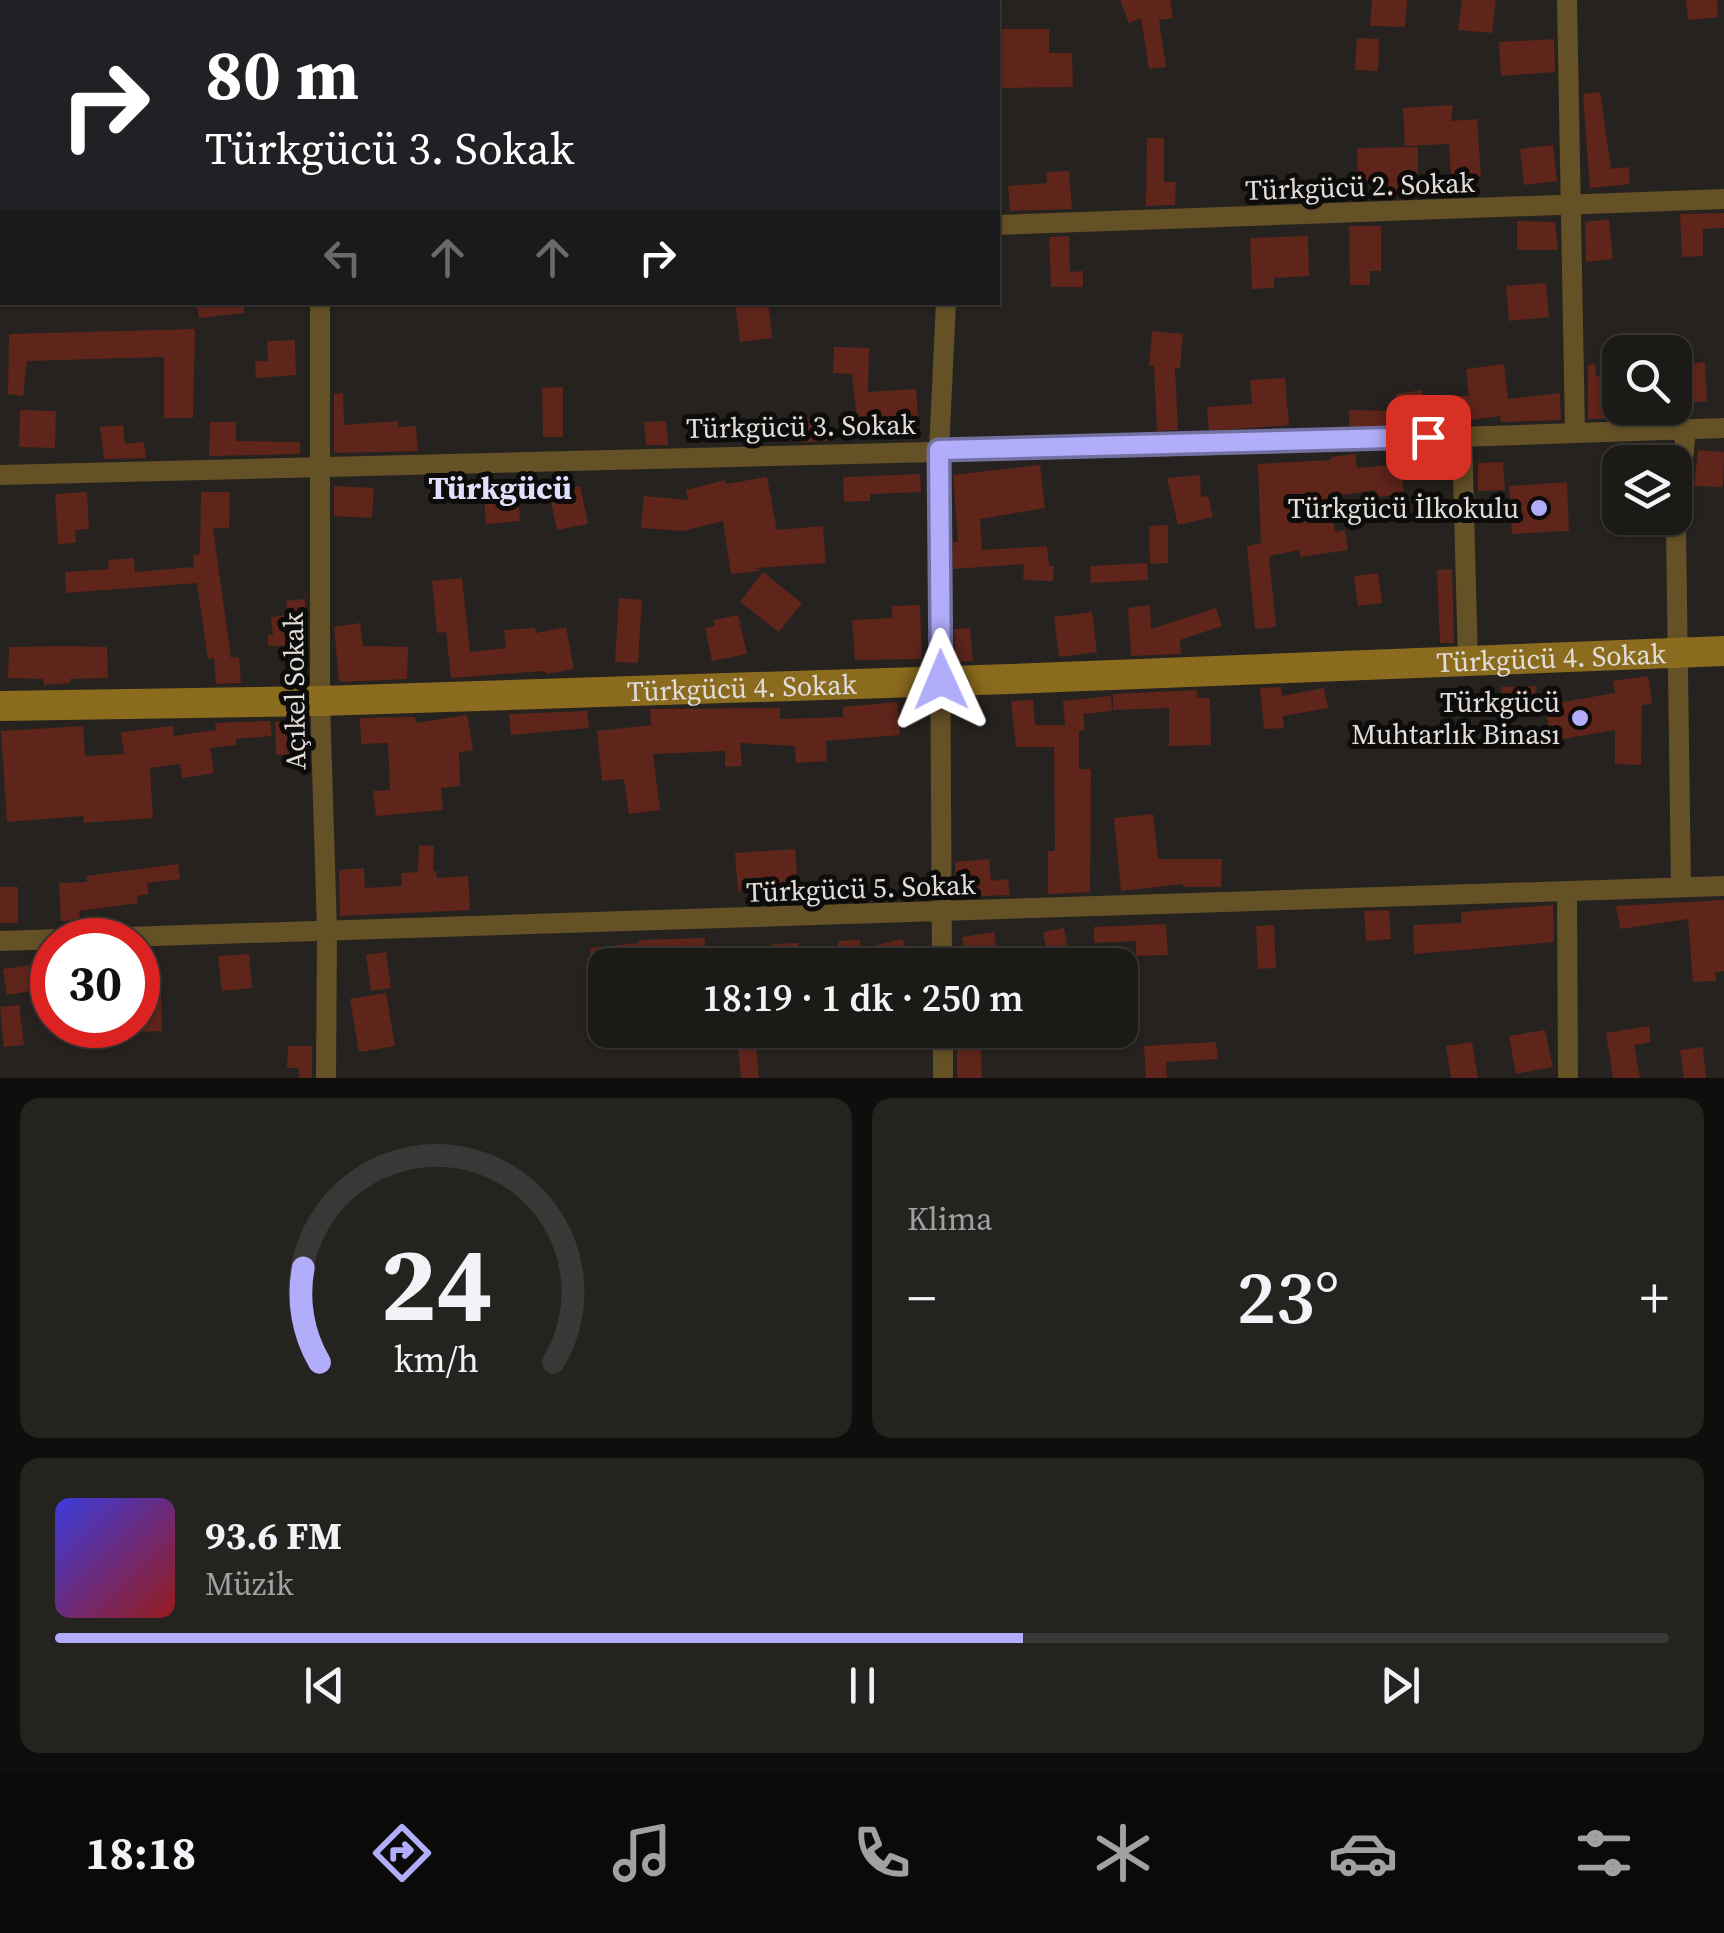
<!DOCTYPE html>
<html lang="tr">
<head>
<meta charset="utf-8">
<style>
	body { margin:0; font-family:"Source Serif 4",serif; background:#252320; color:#f1f3f6; height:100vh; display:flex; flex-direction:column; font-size:38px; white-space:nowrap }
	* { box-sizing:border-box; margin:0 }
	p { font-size:32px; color:#a0a1a1 }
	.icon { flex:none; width:55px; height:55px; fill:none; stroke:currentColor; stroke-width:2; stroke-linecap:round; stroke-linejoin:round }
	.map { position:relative; height:1078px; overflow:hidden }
	.panel { display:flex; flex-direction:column; gap:20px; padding:20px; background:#0f0e0d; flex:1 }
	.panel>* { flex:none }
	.top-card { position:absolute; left:0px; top:0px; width:1000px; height:305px; box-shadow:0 2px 8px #0004,0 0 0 2px #3a3836; background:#202124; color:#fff; overflow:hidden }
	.controls { position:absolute; left:1602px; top:335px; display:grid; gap:20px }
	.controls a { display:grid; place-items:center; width:90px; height:90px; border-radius:20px; background:#1c1a17; box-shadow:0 2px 8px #0004,0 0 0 2px #3a3836; font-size:50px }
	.speed { position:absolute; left:30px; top:918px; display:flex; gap:20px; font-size:50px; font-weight:700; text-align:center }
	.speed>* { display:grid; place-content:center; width:130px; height:130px; border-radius:50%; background:#1c1a17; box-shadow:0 2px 8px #0004,0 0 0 2px #3a3836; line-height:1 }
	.speed .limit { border:15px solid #d22; background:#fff; color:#111 }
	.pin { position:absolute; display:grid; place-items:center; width:85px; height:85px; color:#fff; margin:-42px; border-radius:20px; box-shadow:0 5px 15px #0006 }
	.me { position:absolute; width:110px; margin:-55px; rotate:359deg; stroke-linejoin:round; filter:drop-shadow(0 0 8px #0008) }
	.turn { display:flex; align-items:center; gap:35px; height:210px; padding:0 40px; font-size:45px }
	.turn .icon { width:130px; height:130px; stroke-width:2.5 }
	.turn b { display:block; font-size:70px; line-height:85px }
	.lanes { display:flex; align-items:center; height:95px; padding:0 40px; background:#0003; justify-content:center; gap:50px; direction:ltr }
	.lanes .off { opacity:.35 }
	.big { font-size:75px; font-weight:600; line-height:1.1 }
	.panel .card { flex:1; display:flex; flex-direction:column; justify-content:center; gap:15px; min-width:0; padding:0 35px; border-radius:20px; background:#252320 }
	.panel .dial { align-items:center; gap:0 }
	.dial svg { height:260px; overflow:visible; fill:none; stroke:#3a3836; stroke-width:7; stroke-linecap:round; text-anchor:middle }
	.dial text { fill:#f1f3f6; stroke:none }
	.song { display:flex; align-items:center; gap:30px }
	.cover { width:120px; height:120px; border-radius:15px; background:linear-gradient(135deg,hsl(240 70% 55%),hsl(0 70% 35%)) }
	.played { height:10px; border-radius:5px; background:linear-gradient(90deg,#b1adfa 60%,#3a3836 60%) }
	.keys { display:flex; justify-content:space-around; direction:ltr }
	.heat { display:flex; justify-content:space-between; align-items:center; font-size:55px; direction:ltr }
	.panel .tiles { flex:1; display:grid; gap:20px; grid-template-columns:1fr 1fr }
	.card:last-child { grid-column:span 2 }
	.trip { position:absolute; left:588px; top:948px; width:550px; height:100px; border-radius:20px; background:#1c1a17; box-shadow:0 2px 8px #0004,0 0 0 2px #3a3836; font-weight:600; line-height:100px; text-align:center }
	.tab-bar { display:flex; height:160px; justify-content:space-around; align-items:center; background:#0b0a09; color:#a0a1a1 }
	.tab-bar .icon { width:70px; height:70px }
	.tab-bar .active { color:#b1adfa }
	.tab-bar b { font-size:45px; color:#f1f3f6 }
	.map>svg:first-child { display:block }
	.building { fill:#5f251b }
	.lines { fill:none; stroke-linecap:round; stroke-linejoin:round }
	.street { stroke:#655126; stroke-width:20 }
	.secondary { stroke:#8b6b1d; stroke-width:30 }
	.route-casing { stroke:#7370a2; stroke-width:25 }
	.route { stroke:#b1adfa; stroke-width:18 }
	.poi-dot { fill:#b1adfa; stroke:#0d0c0a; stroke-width:4 }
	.labels { text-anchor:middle; stroke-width:10; stroke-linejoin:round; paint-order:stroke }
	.street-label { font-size:28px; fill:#e0dddb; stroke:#0d0c0a }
	.poi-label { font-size:28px; fill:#e0dddb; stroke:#0d0c0a; text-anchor:end }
	.quarter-label { font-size:32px; font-weight:bold; fill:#e0e0fe; stroke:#0d0c0a }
</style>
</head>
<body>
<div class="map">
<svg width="1724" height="1078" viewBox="0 0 1724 1078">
	<rect width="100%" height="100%" fill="#26221f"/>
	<path class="building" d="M1120,0H1170L1173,18L1159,20L1166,67L1149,69L1141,18L1129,23Z
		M1372,0H1407L1405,27L1370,26Z
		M1462,0H1496L1492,33L1458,30Z
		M1686,0H1717L1718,17L1688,20Z
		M998,29H1049V53H1072L1073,87L998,88Z
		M1357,38L1379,39L1378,71L1355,70Z
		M1554,39L1555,72L1501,76L1499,42Z
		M1600,92L1611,169L1629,167L1630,184L1590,188L1583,94Z
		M1453,105L1451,121L1477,119L1481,176L1451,178L1449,144L1405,146L1403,108Z
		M1147,138H1164V182H1176L1175,205L1146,206Z
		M1553,145L1557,181L1524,185L1520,149Z
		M1418,147V196L1379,197V181H1358L1357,148Z
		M1069,171L1072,209L1010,211L1008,186L1047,183L1046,172Z
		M1724,213V228L1703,229V256L1682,257L1680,214Z
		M1609,219L1613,259L1586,262L1585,222Z
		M1517,221L1555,222L1558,250H1517Z
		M1349,226H1381V271H1370V285H1350Z
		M1069,236L1070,272L1083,271V287H1051L1049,237Z
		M1308,236L1309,276L1274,278V288L1252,289L1250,238Z
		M1546,283L1549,317L1509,321L1506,286Z
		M197,302H244V313L199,318Z
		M735,302H768L772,338L740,342Z
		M195,329L193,418H164V357L27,361L23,396L8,394L9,334Z
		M1152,331L1183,334L1180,368H1175L1178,430L1157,431L1154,366L1149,365Z
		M295,340L296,375L256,378L255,361H268L267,341Z
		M834,347L869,348L868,392L916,389L918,419L896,418L898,435L859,439L852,374L833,373Z
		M1705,362L1707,401L1687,403L1684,364Z
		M1504,364L1508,399L1560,393L1561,420L1501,422L1500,416L1444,424L1349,427V410L1398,411L1396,394L1422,390L1423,402L1469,395L1466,369Z
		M1595,364L1596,376L1610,374L1615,418L1588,419V365Z
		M1285,378L1289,425L1209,431L1207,407L1252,404L1250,380Z
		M563,387V437H543L542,388Z
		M343,393L344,425L398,421V427L416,426L418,451L334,453V394Z
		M20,410L56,411L55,448L19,447Z
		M825,417L828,441L800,442L797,420Z
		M666,421L668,445H646L644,422Z
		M210,422H236V441L300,442V454L209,456Z
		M123,425L125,444L144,442L146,458L104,459L100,427Z
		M1698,450L1724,452L1723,487L1694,486Z
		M1355,454L1357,468L1401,464L1404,494L1376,497L1375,490L1330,497L1335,532L1345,530L1348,550L1300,557L1299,550L1269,556L1276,627L1255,629L1247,546L1261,543L1258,464L1331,460V457Z
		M1503,462L1505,490L1478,491V463Z
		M1040,465L1045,508L980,519L982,550L1047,546L1049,566H1054L1053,581L1023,580L1024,564L953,569V542H958L953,475Z
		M920,474L921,492L870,494V501L844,502L843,477Z
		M1200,475L1201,497L1208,496L1213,517L1178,525L1167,478Z
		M767,477L777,530L823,526L826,563L756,568L761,571L731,574L723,521L683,531L641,528L644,496L688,500L686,490L725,480L726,484Z
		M1567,482L1569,531L1512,534L1509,486Z
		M334,486L374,488L372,518L334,516Z
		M580,486L588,524L557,530L549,492Z
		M87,492L89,529L75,530L76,543L58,544L55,494Z
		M201,492H230L229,528H213L231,658L239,657L241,683L216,684L214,658L208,659L197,583L66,593L65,572L109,569L108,560L134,558L135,572L194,567L193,555L200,554Z
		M518,494L520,521L486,524L484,497Z
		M1168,525V563L1150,564L1149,526Z
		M1147,563L1148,580L1091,583L1090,566Z
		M1452,569L1454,643H1440L1437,570Z
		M763,572L802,603L779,632L740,602Z
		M1378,573L1382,603L1358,606L1354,576Z
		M462,578L470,652L506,648L504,630L535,628L536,633L566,627L574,669L546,674L545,671L451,678L446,632L437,633L432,581Z
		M619,598L642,600L638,663L615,662Z
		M305,599L306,645L268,646V635H273L271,617L288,615L286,601Z
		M920,605L922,659L855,660L852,620L892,618V606Z
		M1150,605L1151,629L1216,608L1222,626L1180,640L1181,654L1131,656L1128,608Z
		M1092,612L1097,652L1059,657L1054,617Z
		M738,615L747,654L712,661L705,628L715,626L714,620Z
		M360,623L363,646L408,647L407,679L339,682L334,627Z
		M970,628L973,661L956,662L954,629Z
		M68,646L107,647L108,678L70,679V683L44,685L43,679L8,678L9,647Z
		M1648,676L1652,704L1642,705L1641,765L1615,764V730L1551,741L1545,705L1615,693L1613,681Z
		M1536,686L1537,707L1502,708L1501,687Z
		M1281,687L1282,696L1324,688L1328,708L1283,716L1284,728L1264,729L1260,688Z
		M1197,690V698H1210L1211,745L1169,746V708L1113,710V694Z
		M1111,696L1112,711L1083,714L1085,730L1079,731V769H1091L1090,892L1048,894V851H1055L1054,747H1016L1011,701L1033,700L1035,725H1065L1063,701Z
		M897,702L900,735L826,741L827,761L796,763L795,746L740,743L742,766L725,767V751L653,754L660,810L629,814L624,779L602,781L597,731L651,725L650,709L780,708V719L843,717V707Z
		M587,711L589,728L511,735L509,714Z
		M467,715L473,750L459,752L460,786L441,788L443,810L376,816L373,791L390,790L388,743L361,744L360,718L415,717L416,723Z
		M307,720L308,754L276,755L275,722Z
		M270,721L272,736L236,739V745L210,748L214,773L182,778L180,764L150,768L153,818L84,823L83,816L7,822L1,731L83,726L85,756L124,754L121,732L173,726L174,736L216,730L215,723Z
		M1153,814L1158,859H1222L1221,887H1183V884L1121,891L1114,818Z
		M419,845L434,846L433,871H436L437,878L468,876L470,910L340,916L339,870L364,868L365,888L402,886L401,873L418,872Z
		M795,849L798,888L738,891L735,853Z
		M989,859L991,881L1008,879L1010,895L955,897V862Z
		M178,864L180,879L147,883L149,894L137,896L138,903L79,911L80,920L61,921L59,883L87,882L86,876Z
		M0,887H18V923H0Z
		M1724,900V971L1715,972L1716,981L1693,982L1688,919L1620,929L1616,906Z
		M1553,905L1554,942L1414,954L1413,925L1461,923V912Z
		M1389,910L1391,939L1366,941L1364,911Z
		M1166,924L1168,955L1136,956V941L1094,943V927Z
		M1274,925L1276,968L1258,969L1256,926Z
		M1064,928L1071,965H1050L1043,932Z
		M994,932L999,965H966L962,937Z
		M705,938V965H591L590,948L639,943V940Z
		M903,939L908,961L891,965H820V959L839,954L838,941L860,940L861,949Z
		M798,943L802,962L773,964L772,944Z
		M386,952L391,988L371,991L366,955Z
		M249,954L252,988L222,991L218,956Z
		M39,964H52V988L7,995L3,969Z
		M138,993H161L162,1031L138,1032Z
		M386,993L395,1046L359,1052L350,999Z
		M19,1005L24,1045L4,1047L0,1007Z
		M1649,1026L1651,1042L1634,1045L1640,1078H1613L1606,1033Z
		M1545,1030L1553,1067L1516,1074L1509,1036Z
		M1216,1042L1218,1059L1166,1062L1167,1078H1146L1144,1046Z
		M1472,1042L1478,1078H1451L1446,1046Z
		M288,1046H312V1078H299V1068H287Z
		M756,1046L759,1078H741L738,1048Z
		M957,1046H981L982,1078H957Z
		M1703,1047L1706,1078H1684L1680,1050Z"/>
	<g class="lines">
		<path class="street" d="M308,0V2
			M933,0V2
			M1567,0L1575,433
			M392,2L485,0
			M0,12H2
			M998,225L1724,199
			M0,255H2
			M320,302V701L327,932L326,1078
			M1462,436L1468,660
			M0,475L1256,444L1724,428
			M1681,887L1676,528L1686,430
			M1567,892L1568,1078
			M0,941L1724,886
			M942,965L939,451L946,302
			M943,1030V1078"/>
		<path class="secondary" id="s1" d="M0,706L320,701L1010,679L1724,651"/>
	</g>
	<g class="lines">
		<defs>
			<path id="route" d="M941,680L939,450L1428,437"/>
		</defs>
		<use href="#route" class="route-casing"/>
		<use href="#route" class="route"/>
	</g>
	<g class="poi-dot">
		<circle cx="1539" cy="508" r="10"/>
		<circle cx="1580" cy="718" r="10"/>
	</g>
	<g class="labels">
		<g class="street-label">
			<text transform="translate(1360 186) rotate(-2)" y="10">Türkgücü 2. Sokak</text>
			<text transform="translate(801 426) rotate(-1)" y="10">Türkgücü 3. Sokak</text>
			<text dy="10" stroke="none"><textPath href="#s1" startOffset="1552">Türkgücü 4. Sokak</textPath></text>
			<text dy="10" stroke="none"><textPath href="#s1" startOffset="742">Türkgücü 4. Sokak</textPath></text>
			<text transform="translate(294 691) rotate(-91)" y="10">Açıkel Sokak</text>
			<text transform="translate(861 888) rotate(-2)" y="10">Türkgücü 5. Sokak</text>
		</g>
		<g class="poi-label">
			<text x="1519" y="518">Türkgücü İlkokulu</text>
			<text x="1560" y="712">Türkgücü<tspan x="1560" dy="32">Muhtarlık Binası</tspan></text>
		</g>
		<g class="quarter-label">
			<text x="500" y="499">Türkgücü</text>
		</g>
	</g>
</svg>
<div class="controls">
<a><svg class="icon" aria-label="search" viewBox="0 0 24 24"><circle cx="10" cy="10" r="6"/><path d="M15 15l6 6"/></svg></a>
<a><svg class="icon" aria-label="layers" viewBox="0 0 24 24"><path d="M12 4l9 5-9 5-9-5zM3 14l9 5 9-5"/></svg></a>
</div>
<div class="speed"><div class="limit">30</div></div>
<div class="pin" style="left:1428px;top:437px;background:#d93025"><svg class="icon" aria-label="arrive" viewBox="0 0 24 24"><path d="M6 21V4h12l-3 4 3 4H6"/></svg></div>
<svg class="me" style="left:941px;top:680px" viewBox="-20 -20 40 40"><path d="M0-17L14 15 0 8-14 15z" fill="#b1adfa" stroke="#fff" stroke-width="4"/></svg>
<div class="trip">18:19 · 1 dk · 250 m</div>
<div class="top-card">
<div class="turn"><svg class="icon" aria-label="right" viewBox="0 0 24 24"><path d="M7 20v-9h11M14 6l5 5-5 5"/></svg><div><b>80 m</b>Türkgücü 3. Sokak</div></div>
<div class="lanes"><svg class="icon off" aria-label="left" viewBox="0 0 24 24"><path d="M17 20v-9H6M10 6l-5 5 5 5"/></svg><svg class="icon off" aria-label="ahead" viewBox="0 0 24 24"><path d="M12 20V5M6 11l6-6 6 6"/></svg><svg class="icon off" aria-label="ahead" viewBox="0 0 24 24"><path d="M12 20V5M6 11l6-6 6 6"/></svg><svg class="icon" aria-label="right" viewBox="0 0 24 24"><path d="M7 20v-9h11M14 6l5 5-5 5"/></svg></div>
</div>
</div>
<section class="panel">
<div class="tiles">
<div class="card dial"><svg viewBox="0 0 100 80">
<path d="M14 69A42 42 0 1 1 86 69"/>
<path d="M14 69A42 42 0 0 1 9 40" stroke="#b1adfa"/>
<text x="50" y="56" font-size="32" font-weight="700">24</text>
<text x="50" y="72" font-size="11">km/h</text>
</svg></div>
<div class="card"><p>Klima</p>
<div class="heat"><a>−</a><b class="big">23°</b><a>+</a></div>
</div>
<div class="card">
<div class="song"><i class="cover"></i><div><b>93.6 FM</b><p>Müzik</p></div></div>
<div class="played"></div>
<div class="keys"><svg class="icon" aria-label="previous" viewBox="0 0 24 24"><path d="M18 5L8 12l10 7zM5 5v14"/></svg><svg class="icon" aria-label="pause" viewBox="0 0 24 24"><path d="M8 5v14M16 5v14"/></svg><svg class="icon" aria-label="next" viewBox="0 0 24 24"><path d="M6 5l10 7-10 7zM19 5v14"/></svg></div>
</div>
</div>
</section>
<nav class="tab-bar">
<b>18:18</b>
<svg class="icon active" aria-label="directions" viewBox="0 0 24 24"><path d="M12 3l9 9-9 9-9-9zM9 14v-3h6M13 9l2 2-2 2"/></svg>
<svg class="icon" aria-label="music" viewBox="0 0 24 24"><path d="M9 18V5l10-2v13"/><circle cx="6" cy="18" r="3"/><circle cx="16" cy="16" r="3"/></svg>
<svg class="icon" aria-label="phone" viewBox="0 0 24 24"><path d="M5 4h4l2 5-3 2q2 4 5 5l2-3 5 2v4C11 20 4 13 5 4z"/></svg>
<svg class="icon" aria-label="climate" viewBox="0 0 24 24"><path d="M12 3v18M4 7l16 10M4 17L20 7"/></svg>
<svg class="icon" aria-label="car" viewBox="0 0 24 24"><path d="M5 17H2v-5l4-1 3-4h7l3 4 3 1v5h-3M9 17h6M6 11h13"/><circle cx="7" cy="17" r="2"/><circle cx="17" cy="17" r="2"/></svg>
<svg class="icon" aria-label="filters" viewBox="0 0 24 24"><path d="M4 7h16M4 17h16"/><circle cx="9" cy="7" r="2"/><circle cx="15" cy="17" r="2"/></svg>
</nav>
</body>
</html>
